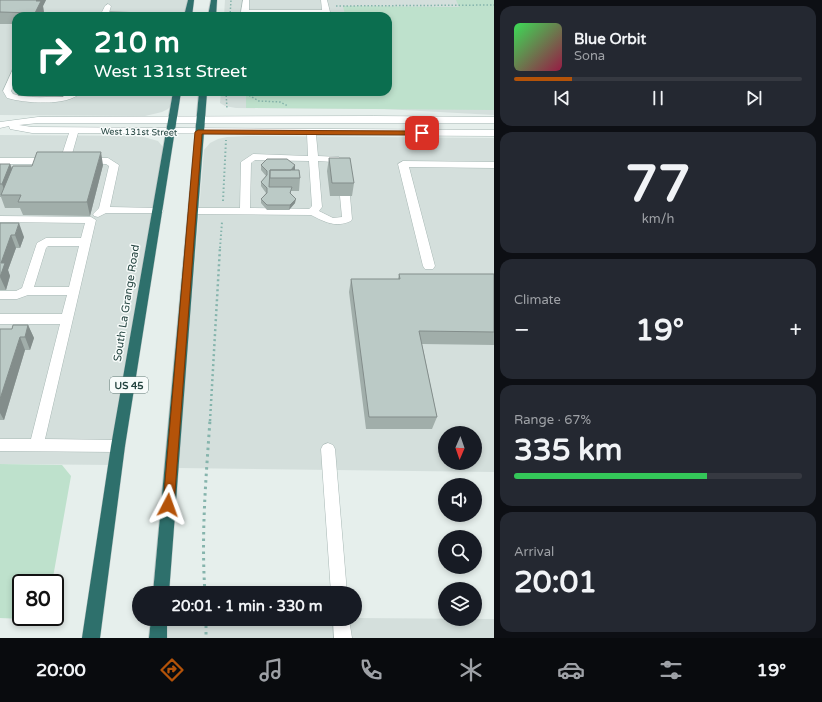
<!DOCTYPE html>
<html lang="en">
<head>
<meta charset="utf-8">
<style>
	body { margin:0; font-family:"Varela Round",sans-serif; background:#242831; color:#f1f3f6; height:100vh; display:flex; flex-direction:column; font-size:15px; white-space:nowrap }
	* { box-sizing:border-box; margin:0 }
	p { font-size:13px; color:#9ea1a6 }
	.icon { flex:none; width:22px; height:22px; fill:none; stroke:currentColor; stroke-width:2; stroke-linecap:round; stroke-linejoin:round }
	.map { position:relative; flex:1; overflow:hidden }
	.details { display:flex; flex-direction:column; gap:6px; padding:6px; background:#0d0f14; width:328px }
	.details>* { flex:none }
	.hud { position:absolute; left:12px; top:12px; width:380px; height:84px; border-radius:12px; box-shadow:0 2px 6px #0003; background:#0b6e4f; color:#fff; overflow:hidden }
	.needle { width:26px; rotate:182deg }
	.controls { position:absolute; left:438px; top:426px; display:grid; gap:8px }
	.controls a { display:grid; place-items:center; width:44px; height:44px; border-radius:50%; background:#171b24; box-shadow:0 2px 6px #0003; font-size:20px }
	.speed { position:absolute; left:12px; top:574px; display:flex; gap:8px; font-size:20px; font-weight:700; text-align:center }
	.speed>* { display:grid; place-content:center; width:52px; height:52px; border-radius:50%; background:#171b24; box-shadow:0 2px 6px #0003; line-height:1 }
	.speed .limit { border:2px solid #111; border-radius:6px; background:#fff; color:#111 }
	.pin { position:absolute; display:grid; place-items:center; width:34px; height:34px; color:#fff; margin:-17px; border-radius:8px; box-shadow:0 2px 6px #0006 }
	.me { position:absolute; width:44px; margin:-22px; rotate:4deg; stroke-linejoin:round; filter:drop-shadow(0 0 3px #0008) }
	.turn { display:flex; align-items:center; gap:14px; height:84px; padding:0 16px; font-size:18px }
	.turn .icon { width:52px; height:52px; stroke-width:2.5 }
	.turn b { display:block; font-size:28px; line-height:34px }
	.big { font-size:30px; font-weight:700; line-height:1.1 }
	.details .card { flex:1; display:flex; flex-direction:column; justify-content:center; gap:6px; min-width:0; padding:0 14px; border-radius:12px; background:#242831 }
	.details .dial { align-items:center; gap:0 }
	.dial b { font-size:52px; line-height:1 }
	.song { display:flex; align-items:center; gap:12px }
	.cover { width:48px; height:48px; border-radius:6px; background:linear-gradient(135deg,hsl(130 70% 55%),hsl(340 70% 35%)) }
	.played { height:4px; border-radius:2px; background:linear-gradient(90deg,#b45309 20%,#363941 20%) }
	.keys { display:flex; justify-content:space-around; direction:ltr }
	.heat { display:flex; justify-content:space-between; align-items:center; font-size:22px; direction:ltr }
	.charge { height:6px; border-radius:3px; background:linear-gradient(90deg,#34c759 67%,#363941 0) }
	.trip { position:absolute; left:132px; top:586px; width:230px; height:40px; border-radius:20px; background:#171b24; box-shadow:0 2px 6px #0003; font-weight:700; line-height:40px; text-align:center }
	.menu { display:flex; height:64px; justify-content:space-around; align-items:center; background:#090b0e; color:#9ea1a6 }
	.menu .icon { width:28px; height:28px }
	.menu .selected { color:#b45309 }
	.menu b { font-size:18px; color:#f1f3f6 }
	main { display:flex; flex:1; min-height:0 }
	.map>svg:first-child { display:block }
	.built { fill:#d4dfdc; fill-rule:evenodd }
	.green { fill:#bee1cc }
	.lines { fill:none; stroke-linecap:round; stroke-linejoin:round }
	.minor-casing { stroke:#a8b8b5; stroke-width:1 }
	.highway-casing { stroke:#c1cac9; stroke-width:1 }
	.path-far3 { stroke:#85b4ac; stroke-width:1.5; stroke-dasharray:1.5 2; stroke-linecap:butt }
	.path-far2 { stroke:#85b4ac; stroke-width:2; stroke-dasharray:1.5 2.5; stroke-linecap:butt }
	.path-far1 { stroke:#85b4ac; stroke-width:2.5; stroke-dasharray:2 3; stroke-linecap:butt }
	.path { stroke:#85b4ac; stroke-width:3; stroke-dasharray:2.5 4; stroke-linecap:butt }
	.minor { fill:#fff; fill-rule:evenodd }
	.highway { fill:#2e706c; fill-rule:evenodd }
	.wall { fill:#a1aeaa }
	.shaded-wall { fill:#838d8b }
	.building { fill:#bbcac6; stroke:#838d8b }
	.route { fill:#b45309; stroke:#753606 }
	.labels { text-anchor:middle; stroke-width:3; stroke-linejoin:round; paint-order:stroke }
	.far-street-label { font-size:9px; fill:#23433f; stroke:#f7fbfa }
	.shield { fill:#f7fbfa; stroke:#637a77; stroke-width:1 }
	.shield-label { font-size:10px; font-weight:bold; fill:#23433f }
	.street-label { font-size:11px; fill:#23433f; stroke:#f7fbfa }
</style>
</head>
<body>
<main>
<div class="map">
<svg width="494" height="638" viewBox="0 0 494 638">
	<rect width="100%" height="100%" fill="#e6efec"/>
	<path class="built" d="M0,0H188L186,16H16V92H174L172,104L168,109L162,112L145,116L0,115Z
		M225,0H494V115L384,109L236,108L225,106L220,103L221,92H388V16H224Z
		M0,135L140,136L158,141L163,147L164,153L115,465L0,464Z
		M248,136L494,138V472L178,468L204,150L210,143L218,139L227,137ZM445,433H475V463H445Z
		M355,618L494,619V638H161L162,619Z"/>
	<path class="green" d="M456,0H494V110L246,108V92H388V16L246,15H345L343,6L459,7Z
		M0,464L62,465L71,476L52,583H21V617H46V620L0,618Z"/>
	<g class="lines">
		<defs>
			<path id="minor" d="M243,0H249V10H322L321,0H327L330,12L326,14H245L241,12Z
				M108,4L111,6L108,16H100L105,6Z
				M13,69H16V80L11,91L13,94C27,98 49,98 63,95C71,94 73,92 81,92C69,107 24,103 7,98L3,91Z
				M374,116L494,117V123H38L19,125L32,127L494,130V136L316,135L318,156L339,157L346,165L341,168L338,167L333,162L318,161L322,207L319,211L333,218L342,217L340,196L345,193L350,196L352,219L351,221C335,228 325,222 311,215L192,214L187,211L192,208H240L241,162L253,154L308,156L307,134L78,133L70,161L65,164L60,161L69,133H32L10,129L9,126L0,128V122L38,117ZM255,160L309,161L312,206L309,209L250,208L251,163Z
				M0,158H49L54,161L49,164H0Z
				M87,158H108L119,165L110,207L158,208L162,209L163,211L162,213H106L98,217L94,216L93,214L99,208L109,166L106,164L84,163L82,161L84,159Z
				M403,161L494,162V168L409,167L435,266L433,269H425L423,266L398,164Z
				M0,216L91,217L96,220L45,439L118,440L123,442L125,446L123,450L118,452L0,451V439H31L60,324H0V314H62L67,295H28L17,299H0V291H16L22,288L37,243L46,238H81L85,223L0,222ZM48,246H79L69,287H34L46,248Z
				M328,443L333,445L335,449L347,593H331L321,449L323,445Z
				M333,619H349L352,638H334Z"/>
			<path id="highway" d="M188,0H194L192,16H184Z
				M211,0H217L216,16H208Z
				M173,92H181L125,446L100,638H82L111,446Z
				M199,92H207L169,593H153Z
				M151,619H167V638H149Z"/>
		</defs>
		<use href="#minor" class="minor-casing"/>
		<use href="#highway" class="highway-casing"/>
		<path class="path-far3" d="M336,6L494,5
			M230,16L231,0
			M226,92L227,109
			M243,92L259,101L280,102L288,106"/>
		<path class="path-far2" d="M223,201L226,140
			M220,248L222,222"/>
		<path class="path-far1" d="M210,421L220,247"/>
		<path class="path" d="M205,593C201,535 206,478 210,420
			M206,619V638"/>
		<use href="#minor" class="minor"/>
		<use href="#highway" class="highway"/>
	</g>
	<path class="wall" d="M0,0H46L43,6L44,13L42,16H16V24H0Z
		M16,80V90L14,83Z
		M17,92H64V94L63,97L18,96Z
		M329,158L354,183L352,196H330L327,171Z
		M0,164H10L12,168L103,165L90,216L23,215L20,208H5L1,197H0Z
		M261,165L295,170L300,178L299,191H291V194L295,203L289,210H267L261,203V199L266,193L261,186V182L266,176L261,170Z
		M0,223L24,237L20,248H16L8,270L10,276L6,290H0Z
		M399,274H494V345L422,344L437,417L432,429H366L349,292L351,279H398Z
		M28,325L34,338L30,350H25L4,420H0V329H12Z"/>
	<path class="shaded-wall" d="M37,0H46L43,6L44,13L42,16H36L35,13Z
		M62,92H64V94L63,97Z
		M101,152L103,165L90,216L87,202Z
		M10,164L15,177L6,195L2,184Z
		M295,165V170L289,172Z
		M296,199L295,203L289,210L290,205Z
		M19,223L24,237L20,248L15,235Z
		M11,235L16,248L8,270L10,276L6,290L0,277L1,263Z
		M28,325L34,338L30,350L25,337Z
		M20,337L25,350L4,420L0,413V399Z"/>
	<path class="building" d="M0,0H37L36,1H41L35,13L0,12Z
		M110,12L151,13L150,16H108Z
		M37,152H101L87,202H18L21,195H1L13,166H32Z
		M329,158H350L354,183H332Z
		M267,159H287L295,165L291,170H270L269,187H292L290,193L296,199L290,205H267L261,199L267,193V188L261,182L267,175V171L261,165Z
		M0,164H10L2,184H0Z
		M270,170H299L300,178H270Z
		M0,223H19L15,235H11L1,263H5L0,277Z
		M399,274H494V332L419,331L437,417H369L351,279H400Z
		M13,325H28L25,337H20L0,399V329H12Z"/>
	<path class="route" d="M198,130L422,131L425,133L422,135L202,134L174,505L172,509L168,511L164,509L163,505L195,132Z"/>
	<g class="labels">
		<g class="far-street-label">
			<text transform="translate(139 132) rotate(1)" y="3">West 131st Street</text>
		</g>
		<rect class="shield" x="110" y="377" width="38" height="16" rx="3"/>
		<g class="shield-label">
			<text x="129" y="389">US 45</text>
		</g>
		<g class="street-label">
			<text transform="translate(126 303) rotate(-81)" y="4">South La Grange Road</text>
		</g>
	</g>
</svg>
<div class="controls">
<a><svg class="needle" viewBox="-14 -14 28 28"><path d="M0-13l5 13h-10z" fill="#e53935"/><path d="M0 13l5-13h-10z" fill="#9ea1a6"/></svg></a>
<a><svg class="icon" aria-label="sound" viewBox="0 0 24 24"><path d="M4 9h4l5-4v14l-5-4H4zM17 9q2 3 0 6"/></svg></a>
<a><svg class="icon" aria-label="search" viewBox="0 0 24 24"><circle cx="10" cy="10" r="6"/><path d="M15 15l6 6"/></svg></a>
<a><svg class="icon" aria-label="layers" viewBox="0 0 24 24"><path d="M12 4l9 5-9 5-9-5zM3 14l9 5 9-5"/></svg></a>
</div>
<div class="speed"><div class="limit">80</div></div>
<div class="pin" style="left:422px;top:133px;background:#d93025"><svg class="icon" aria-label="arrive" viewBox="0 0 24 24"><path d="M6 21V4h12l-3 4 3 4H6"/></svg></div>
<svg class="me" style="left:168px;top:505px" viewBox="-20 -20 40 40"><path d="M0-17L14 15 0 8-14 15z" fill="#b45309" stroke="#fff" stroke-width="4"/></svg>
<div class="trip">20:01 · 1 min · 330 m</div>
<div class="hud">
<div class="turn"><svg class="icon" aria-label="right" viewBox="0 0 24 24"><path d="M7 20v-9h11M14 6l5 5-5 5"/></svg><div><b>210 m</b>West 131st Street</div></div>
</div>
</div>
<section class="details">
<div class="card">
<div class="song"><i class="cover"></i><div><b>Blue Orbit</b><p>Sona</p></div></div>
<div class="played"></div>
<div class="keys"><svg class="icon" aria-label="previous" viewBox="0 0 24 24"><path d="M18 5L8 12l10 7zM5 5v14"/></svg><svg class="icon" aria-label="pause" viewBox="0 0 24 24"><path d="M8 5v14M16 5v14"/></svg><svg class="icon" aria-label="next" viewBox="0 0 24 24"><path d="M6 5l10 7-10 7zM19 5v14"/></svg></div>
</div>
<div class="card dial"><b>77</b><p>km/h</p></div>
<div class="card"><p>Climate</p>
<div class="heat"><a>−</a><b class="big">19°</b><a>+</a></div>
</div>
<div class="card"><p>Range · 67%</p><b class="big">335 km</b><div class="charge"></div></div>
<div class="card"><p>Arrival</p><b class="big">20:01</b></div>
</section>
</main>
<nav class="menu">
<b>20:00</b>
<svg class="icon selected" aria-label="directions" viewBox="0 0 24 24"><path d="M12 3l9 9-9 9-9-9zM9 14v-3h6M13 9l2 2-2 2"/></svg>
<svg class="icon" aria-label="music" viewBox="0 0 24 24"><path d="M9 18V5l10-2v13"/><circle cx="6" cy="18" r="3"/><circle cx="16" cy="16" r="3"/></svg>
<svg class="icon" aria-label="phone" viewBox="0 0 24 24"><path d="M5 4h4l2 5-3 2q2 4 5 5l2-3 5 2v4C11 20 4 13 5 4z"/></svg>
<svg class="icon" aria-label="climate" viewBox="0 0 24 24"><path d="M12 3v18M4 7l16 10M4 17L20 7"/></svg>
<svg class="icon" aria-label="car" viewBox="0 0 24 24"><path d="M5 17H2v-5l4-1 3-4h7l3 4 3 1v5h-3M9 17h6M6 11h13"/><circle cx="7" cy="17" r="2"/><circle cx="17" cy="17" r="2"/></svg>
<svg class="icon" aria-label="filters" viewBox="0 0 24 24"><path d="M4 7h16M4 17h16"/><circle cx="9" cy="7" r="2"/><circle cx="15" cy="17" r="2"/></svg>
<b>19°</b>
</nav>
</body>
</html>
